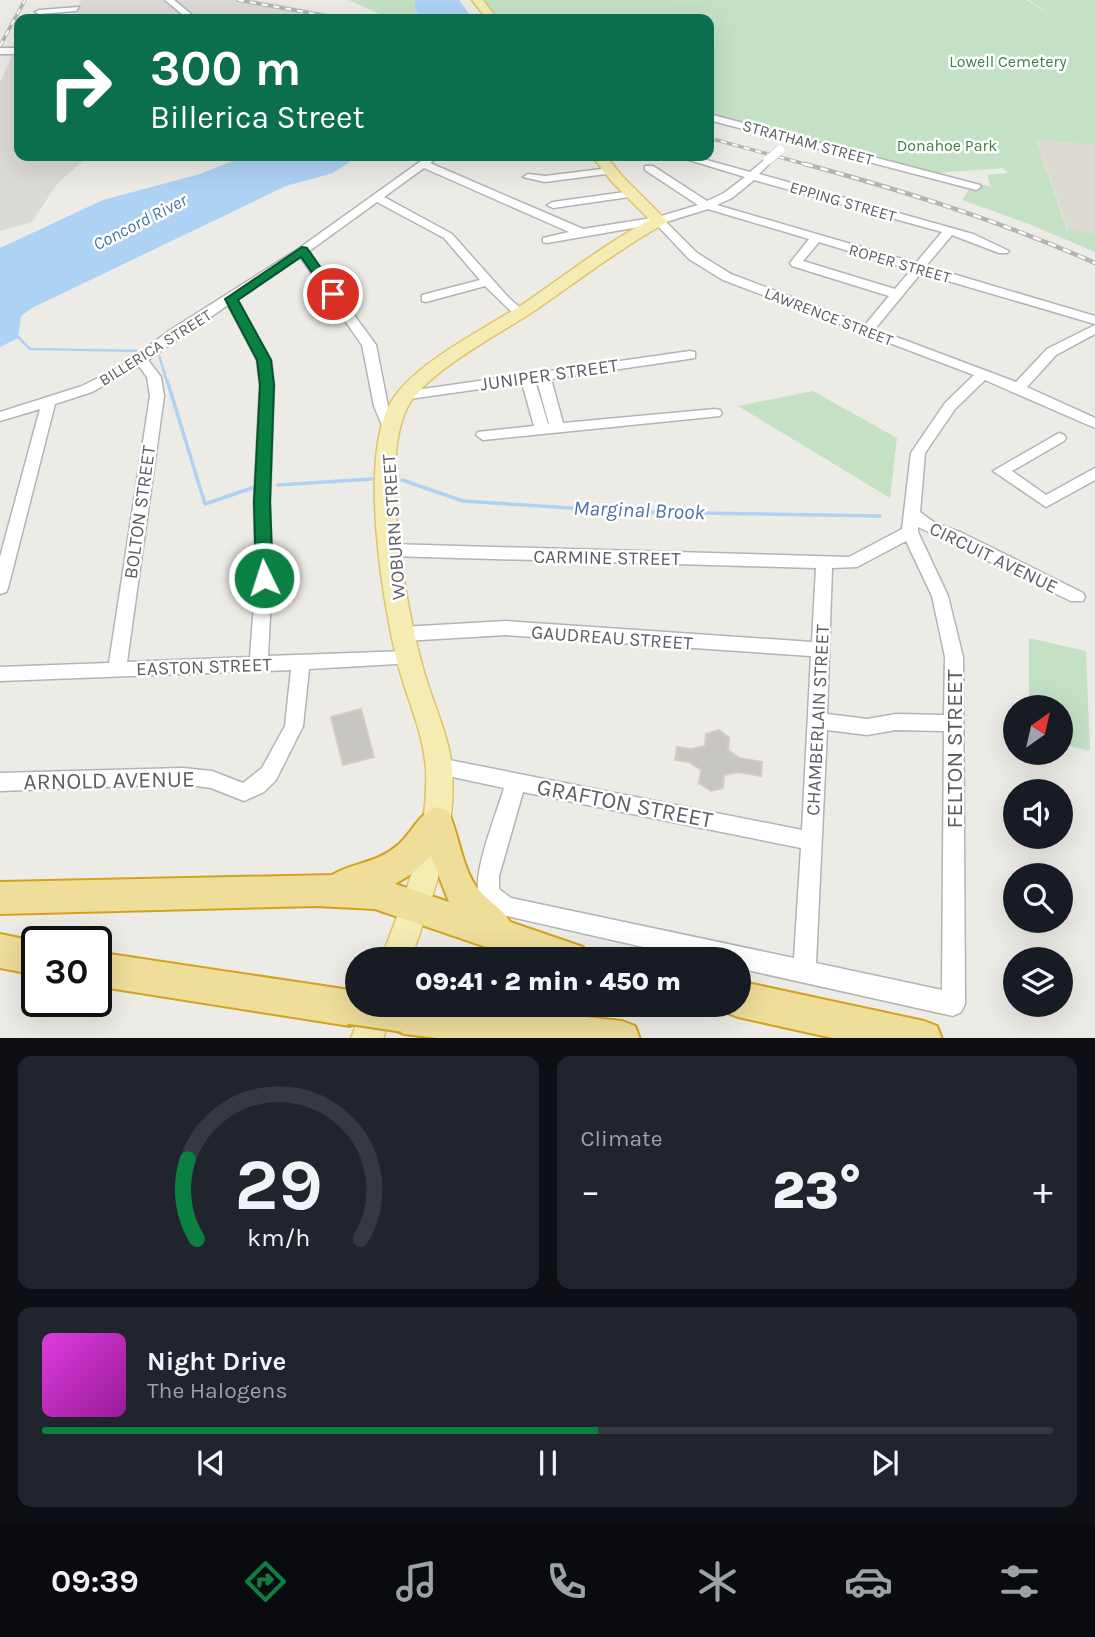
<!DOCTYPE html>
<html lang="en">
<head>
<meta charset="utf-8">
<style>
	body { margin:0; font-family:Karla,sans-serif; background:#20242c; color:#f1f3f6; height:100vh; display:flex; flex-direction:column; font-size:26px; white-space:nowrap }
	* { box-sizing:border-box; margin:0 }
	p { font-size:23px; color:#9ea1a6 }
	.icon { flex:none; width:38px; height:38px; fill:none; stroke:currentColor; stroke-width:2; stroke-linecap:round; stroke-linejoin:round }
	.map { position:relative; height:1038px; overflow:hidden }
	.drawer { display:flex; flex-direction:column; gap:18px; padding:18px; background:#0d0f14; flex:1 }
	.drawer>* { flex:none }
	.guide { position:absolute; left:14px; top:14px; width:700px; height:147px; border-radius:14px; box-shadow:0 7px 28px #0002; background:#0b6e4f; color:#fff; overflow:hidden }
	.needle { width:46px; rotate:34deg }
	.controls { position:absolute; left:1003px; top:695px; display:grid; gap:14px }
	.controls a { display:grid; place-items:center; width:70px; height:70px; border-radius:50%; background:#171b24; box-shadow:0 7px 28px #0002; font-size:35px }
	.speed { position:absolute; left:21px; top:926px; display:flex; gap:14px; font-size:35px; font-weight:700; text-align:center }
	.speed>* { display:grid; place-content:center; width:91px; height:91px; border-radius:50%; background:#171b24; box-shadow:0 7px 28px #0002; line-height:1 }
	.speed .limit { border:4px solid #111; border-radius:10px; background:#fff; color:#111 }
	.pin { position:absolute; display:grid; place-items:center; width:60px; height:60px; color:#fff; margin:-30px; border:4px solid #fff; border-radius:50%; box-shadow:0 2px 7px #0007 }
	.me { position:absolute; width:77px; margin:-38px; rotate:356deg; stroke-linejoin:round; filter:drop-shadow(0 0 5px #0008) }
	.turn { display:flex; align-items:center; gap:24px; height:147px; padding:0 21px; font-size:32px }
	.turn .icon { width:91px; height:91px; stroke-width:2.5 }
	.turn b { display:block; font-size:49px; line-height:60px }
	.big { font-size:52px; font-weight:800; line-height:1.1 }
	.drawer .widget { flex:1; display:flex; flex-direction:column; justify-content:center; gap:10px; min-width:0; padding:0 24px; border-radius:14px; background:#20242c }
	.drawer .dial { align-items:center; gap:0 }
	.dial svg { height:182px; overflow:visible; fill:none; stroke:#363941; stroke-width:7; stroke-linecap:round; text-anchor:middle }
	.dial text { fill:#f1f3f6; stroke:none }
	.song { display:flex; align-items:center; gap:21px }
	.cover { width:84px; height:84px; border-radius:10px; background:linear-gradient(135deg,hsl(300 70% 55%),hsl(300 70% 35%)) }
	.played { height:7px; border-radius:4px; background:linear-gradient(90deg,#0b8043 55%,#363941 55%) }
	.keys { display:flex; justify-content:space-around; direction:ltr }
	.heat { display:flex; justify-content:space-between; align-items:center; font-size:38px; direction:ltr }
	.drawer .tiles { flex:1; display:grid; gap:18px; grid-template-columns:1fr 1fr }
	.widget:last-child { grid-column:span 2 }
	.trip { position:absolute; left:345px; top:947px; width:406px; height:70px; border-radius:35px; background:#171b24; box-shadow:0 7px 28px #0002; font-weight:800; line-height:70px; text-align:center }
	.tab-bar { display:flex; height:112px; justify-content:space-around; align-items:center; background:#090b0e; color:#9ea1a6 }
	.tab-bar .icon { width:49px; height:49px }
	.tab-bar .selected { color:#0b8043 }
	.tab-bar b { font-size:32px; color:#f1f3f6 }
	.map>svg:first-child { display:block }
	.industrial { fill:#dcdad7 }
	.education { fill:#dddad3 }
	.green { fill:#c4e1c6 }
	.water { fill:#aed2f4 }
	.lines { fill:none; stroke-linecap:round; stroke-linejoin:round }
	.stream-far1 { stroke:#aed2f4; stroke-width:2.5 }
	.stream { stroke:#aed2f4; stroke-width:3.5 }
	.building { fill:#c8c6c1; stroke:#d1cdc4; stroke-width:2 }
	.minor-casing { stroke:#b2b4b8; stroke-width:3 }
	.major-casing { stroke:#dfc36c; stroke-width:3 }
	.highway-casing { stroke:#d4a31d; stroke-width:4 }
	.minor { fill:#fff; fill-rule:evenodd }
	.major { fill:#f4ecb2; fill-rule:evenodd }
	.highway { fill:#efdd9a; fill-rule:evenodd }
	.rail-far1-casing { stroke:#b2b3b3; stroke-width:3.5 }
	.rail-casing { stroke:#b2b3b3; stroke-width:4.5 }
	.rail-far1 { stroke:#fff; stroke-width:2; stroke-dasharray:6; stroke-linecap:butt }
	.rail { stroke:#fff; stroke-width:2.5; stroke-dasharray:8; stroke-linecap:butt }
	.minor-bridge-casing { stroke:#b2b4b8; stroke-width:10; stroke-linecap:butt }
	.highway-bridge-casing { stroke:#d4a31d; stroke-width:36; stroke-linecap:butt }
	.minor-bridge { stroke:#fff; stroke-width:9 }
	.highway-bridge { stroke:#efdd9a; stroke-width:32 }
	.route { fill:#0b8043; stroke:#07532c; stroke-width:2 }
	.labels { text-anchor:middle; stroke-width:5; stroke-linejoin:round; paint-order:stroke }
	.far-park-label { font-size:16px; fill:#407f46; stroke:#fff }
	.far-street-label { font-size:16px; fill:#5d5f63; stroke:#fff }
	.far-water-label { font-size:18px; font-style:italic; fill:#4d74a4; stroke:#fff }
	.street-label { font-size:19px; fill:#5d5f63; stroke:#fff }
	.water-label { font-size:21px; font-style:italic; fill:#4d74a4; stroke:#fff }
	.near-street-label { font-size:23px; fill:#5d5f63; stroke:#fff }
</style>
</head>
<body>
<div class="map">
<svg width="1095" height="1039" viewBox="0 0 1095 1039">
	<rect width="100%" height="100%" fill="#edebe5"/>
	<path class="industrial" d="M80,0H256L356,19H76Z
		M12,56H19V156H88L57,184L32,222L0,231V82Z"/>
	<path class="education" d="M1036,138L1095,145V233L1068,231Z"/>
	<path class="green" d="M349,0H415L417,13L423,19H390Z
		M483,0H1027L1051,16L1029,0H1095V145L1036,139L1067,230L1095,233V252L1029,224L962,200L970,188L977,190L981,184L991,187L987,175L1008,173L1003,168L936,173L709,113V19H497Z
		M813,391L897,438L890,498L738,406Z
		M1029,638L1086,651L1090,751L1061,744L1060,707H1029Z"/>
	<path class="water" d="M415,0H459L473,19H423L415,10Z
		M245,156H358L333,173L286,186L32,308L21,316L18,338L0,347V248L103,200L200,174Z"/>
	<g class="lines">
		<path class="stream-far1" d="M17,336L30,349L143,351
			M159,355L167,382"/>
		<path class="stream" d="M167,380L205,504L255,487
			M402,480L463,501L634,512L880,516
			M278,485L372,479"/>
	</g>
	<path class="building" d="M361,709L374,757L343,765L331,717Z
		M719,730L729,738L728,750L739,758L762,762L761,776L738,772L724,775L723,788L711,791L699,783L701,770L689,762L675,760L677,747L691,749L705,746L706,734Z"/>
	<g class="lines">
		<defs>
			<path id="minor" d="M165,0H174L197,19H188Z
				M79,7L76,11L39,14L35,12L39,10Z
				M0,48H19V54H0Z
				M709,114L980,185L981,187L976,190L709,120Z
				M428,156H439L430,163L583,229L658,217L698,205L645,170V166H653L707,201L724,193L745,177L676,156H692L750,172L768,157L773,160L759,174L973,234L1009,251L1007,253H999L952,235L926,266L1095,316V324L921,273L875,329L1016,382L1047,349L1095,325V334L1056,355L1027,387L1095,418V428L985,380L955,409L925,453L920,512L935,523L960,532L1083,593L1085,597L1083,601H1071L918,527V532L948,596L963,657L965,1004L961,1012L953,1016L738,968V959H696L498,914C493,910 485,906 481,900C468,882 498,810 504,788L439,774L432,772L429,766L432,760L439,758L802,830L811,656L506,635L403,641L397,639L394,634L397,629L403,627L506,621L812,642L816,568L390,556L382,550L390,544L849,557L902,529L911,453L945,403L974,375L723,280L689,259L656,224L547,243L543,242V238L569,232L424,168L384,197L452,234L508,297L526,313L520,317L516,316L485,286L426,302L422,301V295L480,280L444,238L377,202L308,252L376,345L388,406L396,427L394,430H384L374,406L362,345L300,257L237,299L271,360L274,385L270,502L272,578L268,656L408,651L414,653L417,658L414,663L309,669L303,726L276,780L264,792L244,801L211,788L183,784L0,791V773L183,768L212,771L243,783L262,768L285,726L291,670L0,681V667L109,663L150,396L147,377L139,366L92,392L55,404L8,588L6,592L0,594V557L40,409L0,421V412L82,386L120,367L169,331L298,249ZM754,180L942,232L916,263L717,205L732,198ZM708,209L809,239L790,263L792,266L889,296L865,325L731,274L697,253L666,222ZM819,242L911,270L895,289L803,261ZM228,305L257,360L260,385L254,502L256,578L250,657L127,662L164,396L161,377L148,360ZM906,541L932,596L945,657L944,715L896,714L867,719L827,714L832,568L857,567ZM827,730L867,735L896,730L944,731L942,990L816,963ZM523,792L801,848L794,958L511,898L499,889V876Z
				M610,168L614,169V173L545,182L523,177L528,174L545,176Z
				M632,191L636,192V196L553,208L547,205L553,202Z
				M690,351L695,352V358L551,379L563,423L715,409L720,410L722,413L720,416L483,440L476,435L478,432L534,426L522,383L409,399L402,395L409,391ZM535,381H537L549,424H548Z
				M1059,433L1064,435L1066,438L1064,441L1012,471L1046,495L1095,468V480L1046,507L993,471Z"/>
			<path id="major" d="M472,0H483L497,19H487Z
				M592,156H606L622,176L667,221L664,224C619,249 579,280 537,309C502,333 426,371 407,408C379,464 406,608 423,668C432,702 449,734 452,769C457,835 432,898 411,959H381C404,899 429,836 426,770C424,734 408,702 399,668C383,606 358,458 391,402C415,362 487,328 526,302C567,274 606,243 650,220L612,182Z
				M363,1004H394L383,1039H351Z"/>
			<path id="highway" d="M437,807L448,811C459,835 461,863 475,885C484,899 504,909 510,922L583,947L588,959H521L375,909L316,906L0,914V882L332,875C354,862 376,864 398,845C412,833 419,813 437,807ZM431,856L449,902L395,884L410,875Z
				M0,934L39,942L37,975L0,968Z
				M96,952L350,990L357,993V1004H367L368,1008L363,1021L350,1026L96,986Z
				M738,981L924,1021L937,1026L942,1039H837L738,1017L725,1012L722,1004H738Z
				M391,1004H467L622,1021L635,1026L640,1039H446L404,1034L391,1029L386,1016Z"/>
		</defs>
		<use href="#minor" class="minor-casing"/>
		<use href="#major" class="major-casing"/>
		<use href="#highway" class="highway-casing"/>
		<use href="#minor" class="minor"/>
		<use href="#major" class="major"/>
		<use href="#highway" class="highway"/>
		<defs>
			<path id="rail-far1" d="M238,0L344,19
				M0,46L25,0
				M709,138L812,166"/>
			<path id="rail" d="M805,164C904,191 1001,221 1095,263"/>
		</defs>
		<use href="#rail-far1" class="rail-far1-casing"/>
		<use href="#rail" class="rail-casing"/>
		<use href="#rail-far1" class="rail-far1"/>
		<use href="#rail" class="rail"/>
		<defs>
			<path id="minor-bridge" d="M768,160L780,150"/>
			<path id="highway-bridge" d="M350,1008L404,1016"/>
		</defs>
		<use href="#minor-bridge" class="minor-bridge-casing"/>
		<use href="#highway-bridge" class="highway-bridge-casing"/>
		<use href="#minor-bridge" class="minor-bridge"/>
		<use href="#highway-bridge" class="highway-bridge"/>
	</g>
	<path class="route" d="M302,247L307,248L338,292V297H329L301,257L238,300L271,360L274,385L270,502L273,578L264,584L256,578L254,502L260,385L257,360L225,299Z"/>
	<g class="labels">
		<g class="far-park-label">
			<text x="1008" y="67">Lowell Cemetery</text>
			<text x="947" y="151">Donahoe Park</text>
		</g>
		<g class="far-street-label">
			<text transform="translate(808 142) rotate(15)" y="6">STRATHAM STREET</text>
			<text transform="translate(843 201) rotate(16)" y="6">EPPING STREET</text>
			<text transform="translate(900 263) rotate(16)" y="6">ROPER STREET</text>
			<text transform="translate(829 316) rotate(21)" y="6">LAWRENCE STREET</text>
			<text transform="translate(155 347) rotate(-32)" y="6">BILLERICA STREET</text>
		</g>
		<g class="far-water-label">
			<text transform="translate(140 222) rotate(-27)" y="6">Concord River</text>
		</g>
		<g class="street-label">
			<text transform="translate(549 374) rotate(-8)" y="7">JUNIPER STREET</text>
			<text transform="translate(139 512) rotate(-82)" y="7">BOLTON STREET</text>
			<text transform="translate(393 527) rotate(-94)" y="7">WOBURN STREET</text>
			<text transform="translate(607 557) rotate(1)" y="7">CARMINE STREET</text>
			<text transform="translate(994 557) rotate(26)" y="7">CIRCUIT AVENUE</text>
			<text transform="translate(612 637) rotate(4)" y="7">GAUDREAU STREET</text>
			<text transform="translate(204 666) rotate(-2)" y="7">EASTON STREET</text>
			<text transform="translate(817 720) rotate(-87)" y="7">CHAMBERLAIN STREET</text>
		</g>
		<g class="water-label">
			<text transform="translate(639 510) rotate(2)" y="7">Marginal Brook</text>
		</g>
		<g class="near-street-label">
			<text transform="translate(954 749) rotate(-90)" y="8">FELTON STREET</text>
			<text transform="translate(109 780) rotate(-1)" y="8">ARNOLD AVENUE</text>
			<text transform="translate(625 803) rotate(11)" y="8">GRAFTON STREET</text>
		</g>
	</g>
</svg>
<div class="controls">
<a><svg class="needle" viewBox="-14 -14 28 28"><path d="M0-13l5 13h-10z" fill="#e53935"/><path d="M0 13l5-13h-10z" fill="#9ea1a6"/></svg></a>
<a><svg class="icon" aria-label="sound" viewBox="0 0 24 24"><path d="M4 9h4l5-4v14l-5-4H4zM17 9q2 3 0 6"/></svg></a>
<a><svg class="icon" aria-label="search" viewBox="0 0 24 24"><circle cx="10" cy="10" r="6"/><path d="M15 15l6 6"/></svg></a>
<a><svg class="icon" aria-label="layers" viewBox="0 0 24 24"><path d="M12 4l9 5-9 5-9-5zM3 14l9 5 9-5"/></svg></a>
</div>
<div class="speed"><div class="limit">30</div></div>
<div class="pin" style="left:333px;top:294px;background:#d93025"><svg class="icon" aria-label="arrive" viewBox="0 0 24 24"><path d="M6 21V4h12l-3 4 3 4H6"/></svg></div>
<svg class="me" style="left:264px;top:578px" viewBox="-20 -20 40 40"><circle r="17" fill="#0b8043" stroke="#fff" stroke-width="3"/><path d="M0-11L8 9 0 5-8 9z" fill="#fff"/></svg>
<div class="trip">09:41 · 2 min · 450 m</div>
<div class="guide">
<div class="turn"><svg class="icon" aria-label="right" viewBox="0 0 24 24"><path d="M7 20v-9h11M14 6l5 5-5 5"/></svg><div><b>300 m</b>Billerica Street</div></div>
</div>
</div>
<section class="drawer">
<div class="tiles">
<div class="widget dial"><svg viewBox="0 0 100 80">
<path d="M14 69A42 42 0 1 1 86 69"/>
<path d="M14 69A42 42 0 0 1 10 34" stroke="#0b8043"/>
<text x="50" y="56" font-size="32" font-weight="700">29</text>
<text x="50" y="72" font-size="11">km/h</text>
</svg></div>
<div class="widget"><p>Climate</p>
<div class="heat"><a>−</a><b class="big">23°</b><a>+</a></div>
</div>
<div class="widget">
<div class="song"><i class="cover"></i><div><b>Night Drive</b><p>The Halogens</p></div></div>
<div class="played"></div>
<div class="keys"><svg class="icon" aria-label="previous" viewBox="0 0 24 24"><path d="M18 5L8 12l10 7zM5 5v14"/></svg><svg class="icon" aria-label="pause" viewBox="0 0 24 24"><path d="M8 5v14M16 5v14"/></svg><svg class="icon" aria-label="next" viewBox="0 0 24 24"><path d="M6 5l10 7-10 7zM19 5v14"/></svg></div>
</div>
</div>
</section>
<nav class="tab-bar">
<b>09:39</b>
<svg class="icon selected" aria-label="directions" viewBox="0 0 24 24"><path d="M12 3l9 9-9 9-9-9zM9 14v-3h6M13 9l2 2-2 2"/></svg>
<svg class="icon" aria-label="music" viewBox="0 0 24 24"><path d="M9 18V5l10-2v13"/><circle cx="6" cy="18" r="3"/><circle cx="16" cy="16" r="3"/></svg>
<svg class="icon" aria-label="phone" viewBox="0 0 24 24"><path d="M5 4h4l2 5-3 2q2 4 5 5l2-3 5 2v4C11 20 4 13 5 4z"/></svg>
<svg class="icon" aria-label="climate" viewBox="0 0 24 24"><path d="M12 3v18M4 7l16 10M4 17L20 7"/></svg>
<svg class="icon" aria-label="car" viewBox="0 0 24 24"><path d="M5 17H2v-5l4-1 3-4h7l3 4 3 1v5h-3M9 17h6M6 11h13"/><circle cx="7" cy="17" r="2"/><circle cx="17" cy="17" r="2"/></svg>
<svg class="icon" aria-label="filters" viewBox="0 0 24 24"><path d="M4 7h16M4 17h16"/><circle cx="9" cy="7" r="2"/><circle cx="15" cy="17" r="2"/></svg>
</nav>
</body>
</html>
